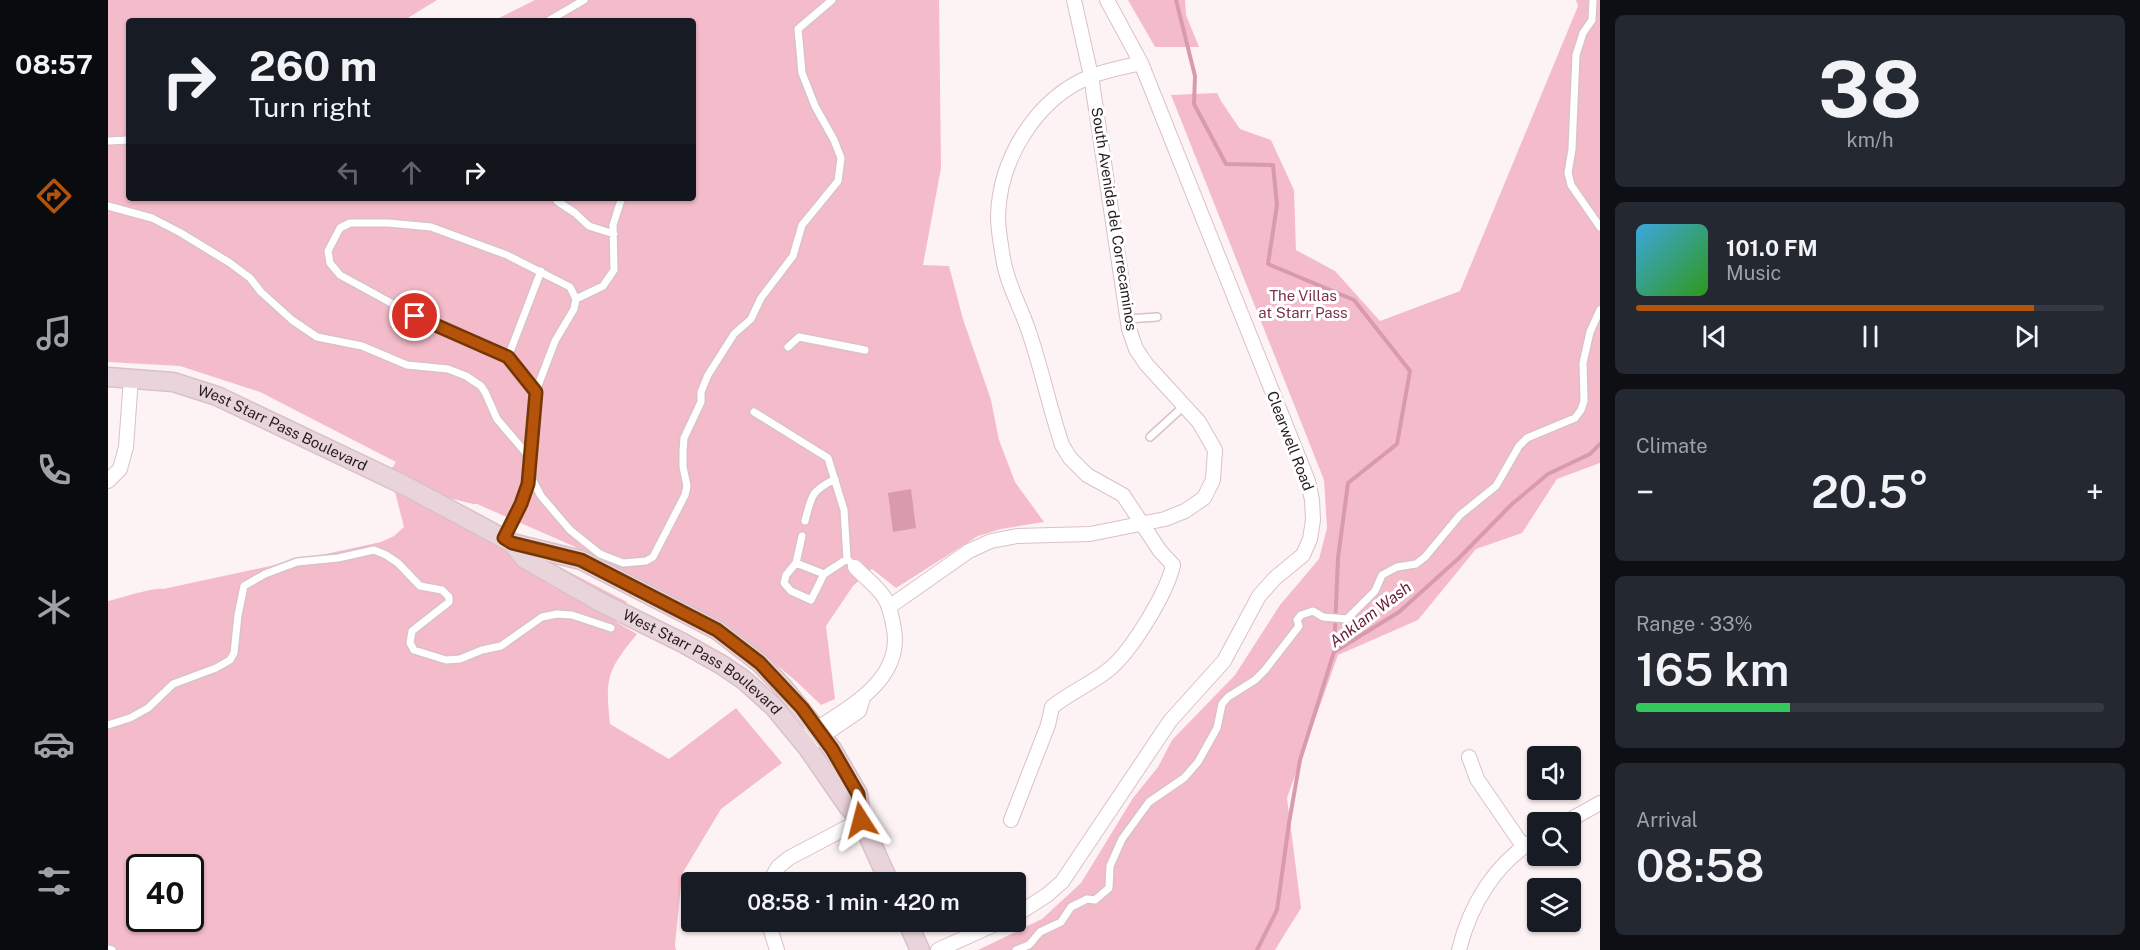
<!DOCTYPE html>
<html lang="en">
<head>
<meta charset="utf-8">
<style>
	body { margin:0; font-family:"Public Sans",sans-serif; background:#242831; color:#f1f3f6; height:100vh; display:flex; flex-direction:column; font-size:22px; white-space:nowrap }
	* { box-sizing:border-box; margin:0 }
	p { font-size:20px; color:#9ea1a6 }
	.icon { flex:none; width:33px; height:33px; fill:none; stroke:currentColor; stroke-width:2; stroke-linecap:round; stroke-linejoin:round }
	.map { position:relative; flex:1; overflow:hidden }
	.panel { display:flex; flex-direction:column; gap:15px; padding:15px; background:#0d0f14; width:540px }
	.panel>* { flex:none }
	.hud { position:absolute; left:18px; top:18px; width:570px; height:183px; border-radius:6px; box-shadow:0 2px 4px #0004; background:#171b24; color:#f1f3f6; overflow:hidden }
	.tools { position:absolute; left:1419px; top:746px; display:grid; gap:12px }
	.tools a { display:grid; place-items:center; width:54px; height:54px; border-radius:6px; background:#171b24; box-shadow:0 2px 4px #0004; font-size:30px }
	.speed { position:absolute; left:18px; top:854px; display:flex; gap:12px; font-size:30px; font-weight:700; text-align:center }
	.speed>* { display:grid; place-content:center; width:78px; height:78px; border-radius:50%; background:#171b24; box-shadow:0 2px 4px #0004; line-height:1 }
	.speed .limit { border:3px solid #111; border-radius:9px; background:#fff; color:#111 }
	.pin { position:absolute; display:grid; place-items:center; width:51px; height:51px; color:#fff; margin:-26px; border:3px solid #fff; border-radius:50%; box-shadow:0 2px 6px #0007 }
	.me { position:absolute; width:66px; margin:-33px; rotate:351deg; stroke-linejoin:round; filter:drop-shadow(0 0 4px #0008) }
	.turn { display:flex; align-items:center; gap:21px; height:126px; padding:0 24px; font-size:27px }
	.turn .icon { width:78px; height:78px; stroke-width:2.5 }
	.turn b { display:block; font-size:42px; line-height:51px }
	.lanes { display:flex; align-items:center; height:57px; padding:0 24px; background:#0003; justify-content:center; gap:30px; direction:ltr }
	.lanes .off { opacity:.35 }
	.big { font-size:45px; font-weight:600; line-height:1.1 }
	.panel .widget { flex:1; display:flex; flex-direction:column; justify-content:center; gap:9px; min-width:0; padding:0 21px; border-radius:9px; background:#242831 }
	.panel .dial { align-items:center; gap:0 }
	.dial b { font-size:78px; line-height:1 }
	.song { display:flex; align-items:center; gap:18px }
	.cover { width:72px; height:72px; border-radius:9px; background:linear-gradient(135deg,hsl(200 70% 55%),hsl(110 70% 35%)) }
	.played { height:6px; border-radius:3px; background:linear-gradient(90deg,#b45309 85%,#363941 85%) }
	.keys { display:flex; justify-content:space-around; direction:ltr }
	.heat { display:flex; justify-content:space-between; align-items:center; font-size:33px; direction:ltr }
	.charge { height:9px; border-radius:4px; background:linear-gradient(90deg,#34c759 33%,#363941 0) }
	.trip { position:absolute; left:573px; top:872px; width:345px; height:60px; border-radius:6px; background:#171b24; box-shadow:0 2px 4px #0004; font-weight:600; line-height:60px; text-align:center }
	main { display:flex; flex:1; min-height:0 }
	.tab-bar { display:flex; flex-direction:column; width:108px; justify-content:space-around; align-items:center; background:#090b0e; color:#9ea1a6 }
	.tab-bar .icon { width:42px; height:42px }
	.tab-bar .selected { color:#b45309 }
	.tab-bar b { font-size:27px; color:#f1f3f6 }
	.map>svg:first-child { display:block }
	.green { fill:#f4bccb; fill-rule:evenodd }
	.water { fill:#d89aac }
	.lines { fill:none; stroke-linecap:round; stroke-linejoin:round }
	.stream { stroke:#d89aac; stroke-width:4 }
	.lane-casing { stroke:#d9c1c8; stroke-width:10 }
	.street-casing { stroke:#d9c1c8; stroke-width:16 }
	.secondary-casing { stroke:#d9c1c8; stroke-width:21 }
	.lane { stroke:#fff; stroke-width:7 }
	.street { stroke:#fff; stroke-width:14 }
	.secondary { stroke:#e9d4db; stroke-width:18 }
	.route-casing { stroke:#753606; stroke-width:15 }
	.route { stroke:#b45309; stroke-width:10 }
	.labels { text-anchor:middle; stroke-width:6; stroke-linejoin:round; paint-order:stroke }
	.street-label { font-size:15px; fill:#251c1f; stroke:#fff }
	.park-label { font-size:15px; fill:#7c324d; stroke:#fff }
	.water-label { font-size:16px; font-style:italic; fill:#69203d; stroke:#fff }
</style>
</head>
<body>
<main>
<nav class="tab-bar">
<b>08:57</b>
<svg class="icon selected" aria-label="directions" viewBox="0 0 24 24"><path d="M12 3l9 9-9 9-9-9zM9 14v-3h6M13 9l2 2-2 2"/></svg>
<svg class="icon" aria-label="music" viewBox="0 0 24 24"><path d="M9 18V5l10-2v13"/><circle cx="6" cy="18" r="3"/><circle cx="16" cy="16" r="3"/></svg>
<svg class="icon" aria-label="phone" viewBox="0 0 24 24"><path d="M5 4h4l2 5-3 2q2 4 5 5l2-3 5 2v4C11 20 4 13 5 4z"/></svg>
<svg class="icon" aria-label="climate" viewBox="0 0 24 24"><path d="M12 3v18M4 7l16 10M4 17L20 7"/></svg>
<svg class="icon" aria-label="car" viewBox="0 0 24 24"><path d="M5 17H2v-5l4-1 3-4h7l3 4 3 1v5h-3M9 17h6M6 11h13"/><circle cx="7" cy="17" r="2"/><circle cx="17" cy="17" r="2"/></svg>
<svg class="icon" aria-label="filters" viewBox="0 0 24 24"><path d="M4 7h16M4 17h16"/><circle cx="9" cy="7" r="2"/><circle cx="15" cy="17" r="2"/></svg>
</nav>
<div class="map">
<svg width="1492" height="950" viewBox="0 0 1492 950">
	<rect width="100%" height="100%" fill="#fdf3f5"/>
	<path class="green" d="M0,0H329L295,21H21V198H585V21H385L427,0H831L833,168L815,265L841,266L855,319L883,400L891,440L907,482L936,522L893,529L870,536L788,588L764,569L745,586L718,626L727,699L713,705L689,682L640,641L465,546L369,504H365L297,487L519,602L508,622L529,634C499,671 497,677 502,724L561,759L628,708L674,763L613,809L574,874L567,945L568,950H0V601C13,598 46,587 55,589L273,542L286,536L296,527L284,480L278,477L288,462L152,392L72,366L0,362ZM32,867H82V918H32Z
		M1020,0H1077L1078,15L1091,47H1047Z
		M1468,0H1492V463L1449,479L1414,533L1368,549L1310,620L1230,655L1179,798L1193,908L1167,950H870L934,919L973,883L1025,798L1050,767L1064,740L1127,675L1172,605L1211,559L1219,528L1216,480L1063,95L1109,93L1113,101L1132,129L1163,140L1186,190L1188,250L1227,271L1272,321L1352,291L1470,6Z"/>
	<path class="water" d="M803,489L808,528L785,532L780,493Z"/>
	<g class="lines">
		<path class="stream" d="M1068,0L1087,76L1086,104L1118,164L1165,165L1169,205L1160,264L1246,300L1302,371L1289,444L1240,483L1230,558L1226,652
			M1149,950L1169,910L1181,823L1192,760L1226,652L1291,612L1351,558L1404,504L1440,474L1482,454L1492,444"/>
		<defs>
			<path id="lane" d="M1485,0L1484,20L1475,33L1468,55L1464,149L1460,173L1463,185L1492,227
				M440,21L476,0
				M0,141L21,140
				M450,198L449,201L467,213L481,226L506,234
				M0,206L44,218L73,233L122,263L142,278L153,292L184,320L209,337L254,346L299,365L340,369L358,376L373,386L377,392L389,419L418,453L425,481L433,496L462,530L492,554L515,563L538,561L545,557L577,495L579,486L575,467V451L576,438L593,402V392L600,375L626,334L643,319L653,298L685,256L694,225L699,219L730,181L733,158L726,140L707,106L694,73L690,29L724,0
				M468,299L495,286L506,270L505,225L513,200L511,198
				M1019,319L1049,317
				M680,347L691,337L757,350
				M400,357L433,271
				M646,412L720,458L736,510L739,559L747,567
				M1042,437L1076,406
				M697,521C704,495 702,492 727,479
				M694,536L688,563L678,575L676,583L683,591L703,600L716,574L739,559
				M396,538L413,504L420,485L428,391L447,341L466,309L468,299L462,287L399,255L323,227L280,223H242L232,228L220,251L222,263L232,275L316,321L379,346L400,357L428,391
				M688,563L716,574
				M0,725L22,718L40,708L65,684L108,668L122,660L126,653L130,615L136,586L157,574L189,562L230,558L266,550L278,555L290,563L312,586L334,590L341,597V602L304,631L302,643L306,650L338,660L352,659L374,650L393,646L434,617L449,614L464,615L503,628
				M0,949L4,950
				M908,950L921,945L932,932L953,922L963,907L979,899L987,900L1001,888L1002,866L1014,839L1041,802L1076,778L1090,762L1109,728L1114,704L1120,697L1147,680L1157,670L1191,626L1189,620L1193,615L1205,611L1215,617L1239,619L1267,591L1274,575L1289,567L1308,564L1317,557L1352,515L1388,486L1411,446L1419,438L1467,418L1473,410L1476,401L1475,363L1482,332L1492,310"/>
			<path id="street" d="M0,481L12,469L18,447L23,378
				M781,607L861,551L883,541L909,536L982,534L1057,519L1077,511L1096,498L1105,480L1107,450L1091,422L1038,364L1028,349L1021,329L983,76L966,0
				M701,734C737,709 795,682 786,629C784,618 782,606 776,597C769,586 756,577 747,567
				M707,741L751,711L755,698
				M1361,757L1369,779L1415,846
				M903,820L940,725L944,707C961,693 981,685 999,671C1022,654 1059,593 1065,565L1052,551L1015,495L979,475L962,458L954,445C942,409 934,371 922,335C914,309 899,285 895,258C893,245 890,230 890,217C891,159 929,97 984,76C999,70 1017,67 1033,63
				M1458,822L1492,803
				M661,882L670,867L681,858L753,820
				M908,915L939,895L954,882L1062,721L1116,661L1151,596L1167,578L1195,555L1202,539L1205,520L1204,500L1200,481L1033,63L999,0
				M660,921L669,950
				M830,950L894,921
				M1351,950C1362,905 1388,861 1430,838"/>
			<g id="secondary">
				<path id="s1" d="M0,377L65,382L109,396L296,485L404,543L473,560L609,630L652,663L675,687L724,749L750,794L753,820L781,882"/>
				<path id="s2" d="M404,543L417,559L492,602L575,643L614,665L636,680L666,707L699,747L739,805L753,820"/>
				<path d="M799,921L812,950"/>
			</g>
		</defs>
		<use href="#lane" class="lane-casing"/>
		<use href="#street" class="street-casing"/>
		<use href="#secondary" class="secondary-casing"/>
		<use href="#lane" class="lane"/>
		<use href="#street" class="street"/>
		<use href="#secondary" class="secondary"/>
	</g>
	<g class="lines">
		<defs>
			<path id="route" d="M307,316L400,357L428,392L420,484L413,504L396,538L404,543L473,560L609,630L652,663L694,708L724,749L750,794L753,820"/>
		</defs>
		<use href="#route" class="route-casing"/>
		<use href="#route" class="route"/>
	</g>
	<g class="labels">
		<g class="street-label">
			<text transform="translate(1006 219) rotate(81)" y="5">South Avenida del Correcaminos</text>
			<text dy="5" stroke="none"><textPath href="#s1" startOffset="184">West Starr Pass Boulevard</textPath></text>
			<text transform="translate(1182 441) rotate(69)" y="5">Clearwell Road</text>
			<text dy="5" stroke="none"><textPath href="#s2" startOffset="226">West Starr Pass Boulevard</textPath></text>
		</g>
		<g class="park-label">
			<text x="1195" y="301">The Villas<tspan x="1195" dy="17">at Starr Pass</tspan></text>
		</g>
		<g class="water-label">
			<text transform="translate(1262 614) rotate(-37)" y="6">Anklam Wash</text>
		</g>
	</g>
</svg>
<div class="tools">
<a><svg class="icon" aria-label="sound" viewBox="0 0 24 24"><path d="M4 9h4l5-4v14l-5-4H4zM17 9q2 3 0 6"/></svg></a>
<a><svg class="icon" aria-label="search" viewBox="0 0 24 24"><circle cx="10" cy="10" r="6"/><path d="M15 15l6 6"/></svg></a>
<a><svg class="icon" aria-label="layers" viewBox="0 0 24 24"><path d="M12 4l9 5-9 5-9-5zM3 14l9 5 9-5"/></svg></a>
</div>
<div class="speed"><div class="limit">40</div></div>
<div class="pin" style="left:307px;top:316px;background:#d93025"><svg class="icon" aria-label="arrive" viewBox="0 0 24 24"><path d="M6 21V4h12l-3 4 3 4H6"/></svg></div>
<svg class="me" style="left:753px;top:820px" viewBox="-20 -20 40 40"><path d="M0-17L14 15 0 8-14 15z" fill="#b45309" stroke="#fff" stroke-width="4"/></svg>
<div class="trip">08:58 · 1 min · 420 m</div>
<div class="hud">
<div class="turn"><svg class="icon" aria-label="right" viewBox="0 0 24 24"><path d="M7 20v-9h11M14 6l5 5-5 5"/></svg><div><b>260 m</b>Turn right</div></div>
<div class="lanes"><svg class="icon off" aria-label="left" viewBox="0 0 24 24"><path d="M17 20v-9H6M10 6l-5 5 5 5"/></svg><svg class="icon off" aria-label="ahead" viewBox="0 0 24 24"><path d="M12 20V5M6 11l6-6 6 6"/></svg><svg class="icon" aria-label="right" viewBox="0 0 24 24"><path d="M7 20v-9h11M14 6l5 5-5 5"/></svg></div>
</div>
</div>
<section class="panel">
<div class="widget dial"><b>38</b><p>km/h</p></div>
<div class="widget">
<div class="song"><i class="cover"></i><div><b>101.0 FM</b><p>Music</p></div></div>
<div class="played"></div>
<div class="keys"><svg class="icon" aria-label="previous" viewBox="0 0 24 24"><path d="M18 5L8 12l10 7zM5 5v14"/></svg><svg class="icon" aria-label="pause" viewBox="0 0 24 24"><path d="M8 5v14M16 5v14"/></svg><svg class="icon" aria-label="next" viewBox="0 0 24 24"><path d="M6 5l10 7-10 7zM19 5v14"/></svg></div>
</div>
<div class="widget"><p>Climate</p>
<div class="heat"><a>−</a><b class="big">20.5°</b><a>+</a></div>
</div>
<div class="widget"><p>Range · 33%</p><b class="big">165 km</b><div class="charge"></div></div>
<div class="widget"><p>Arrival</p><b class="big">08:58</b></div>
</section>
</main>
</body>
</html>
